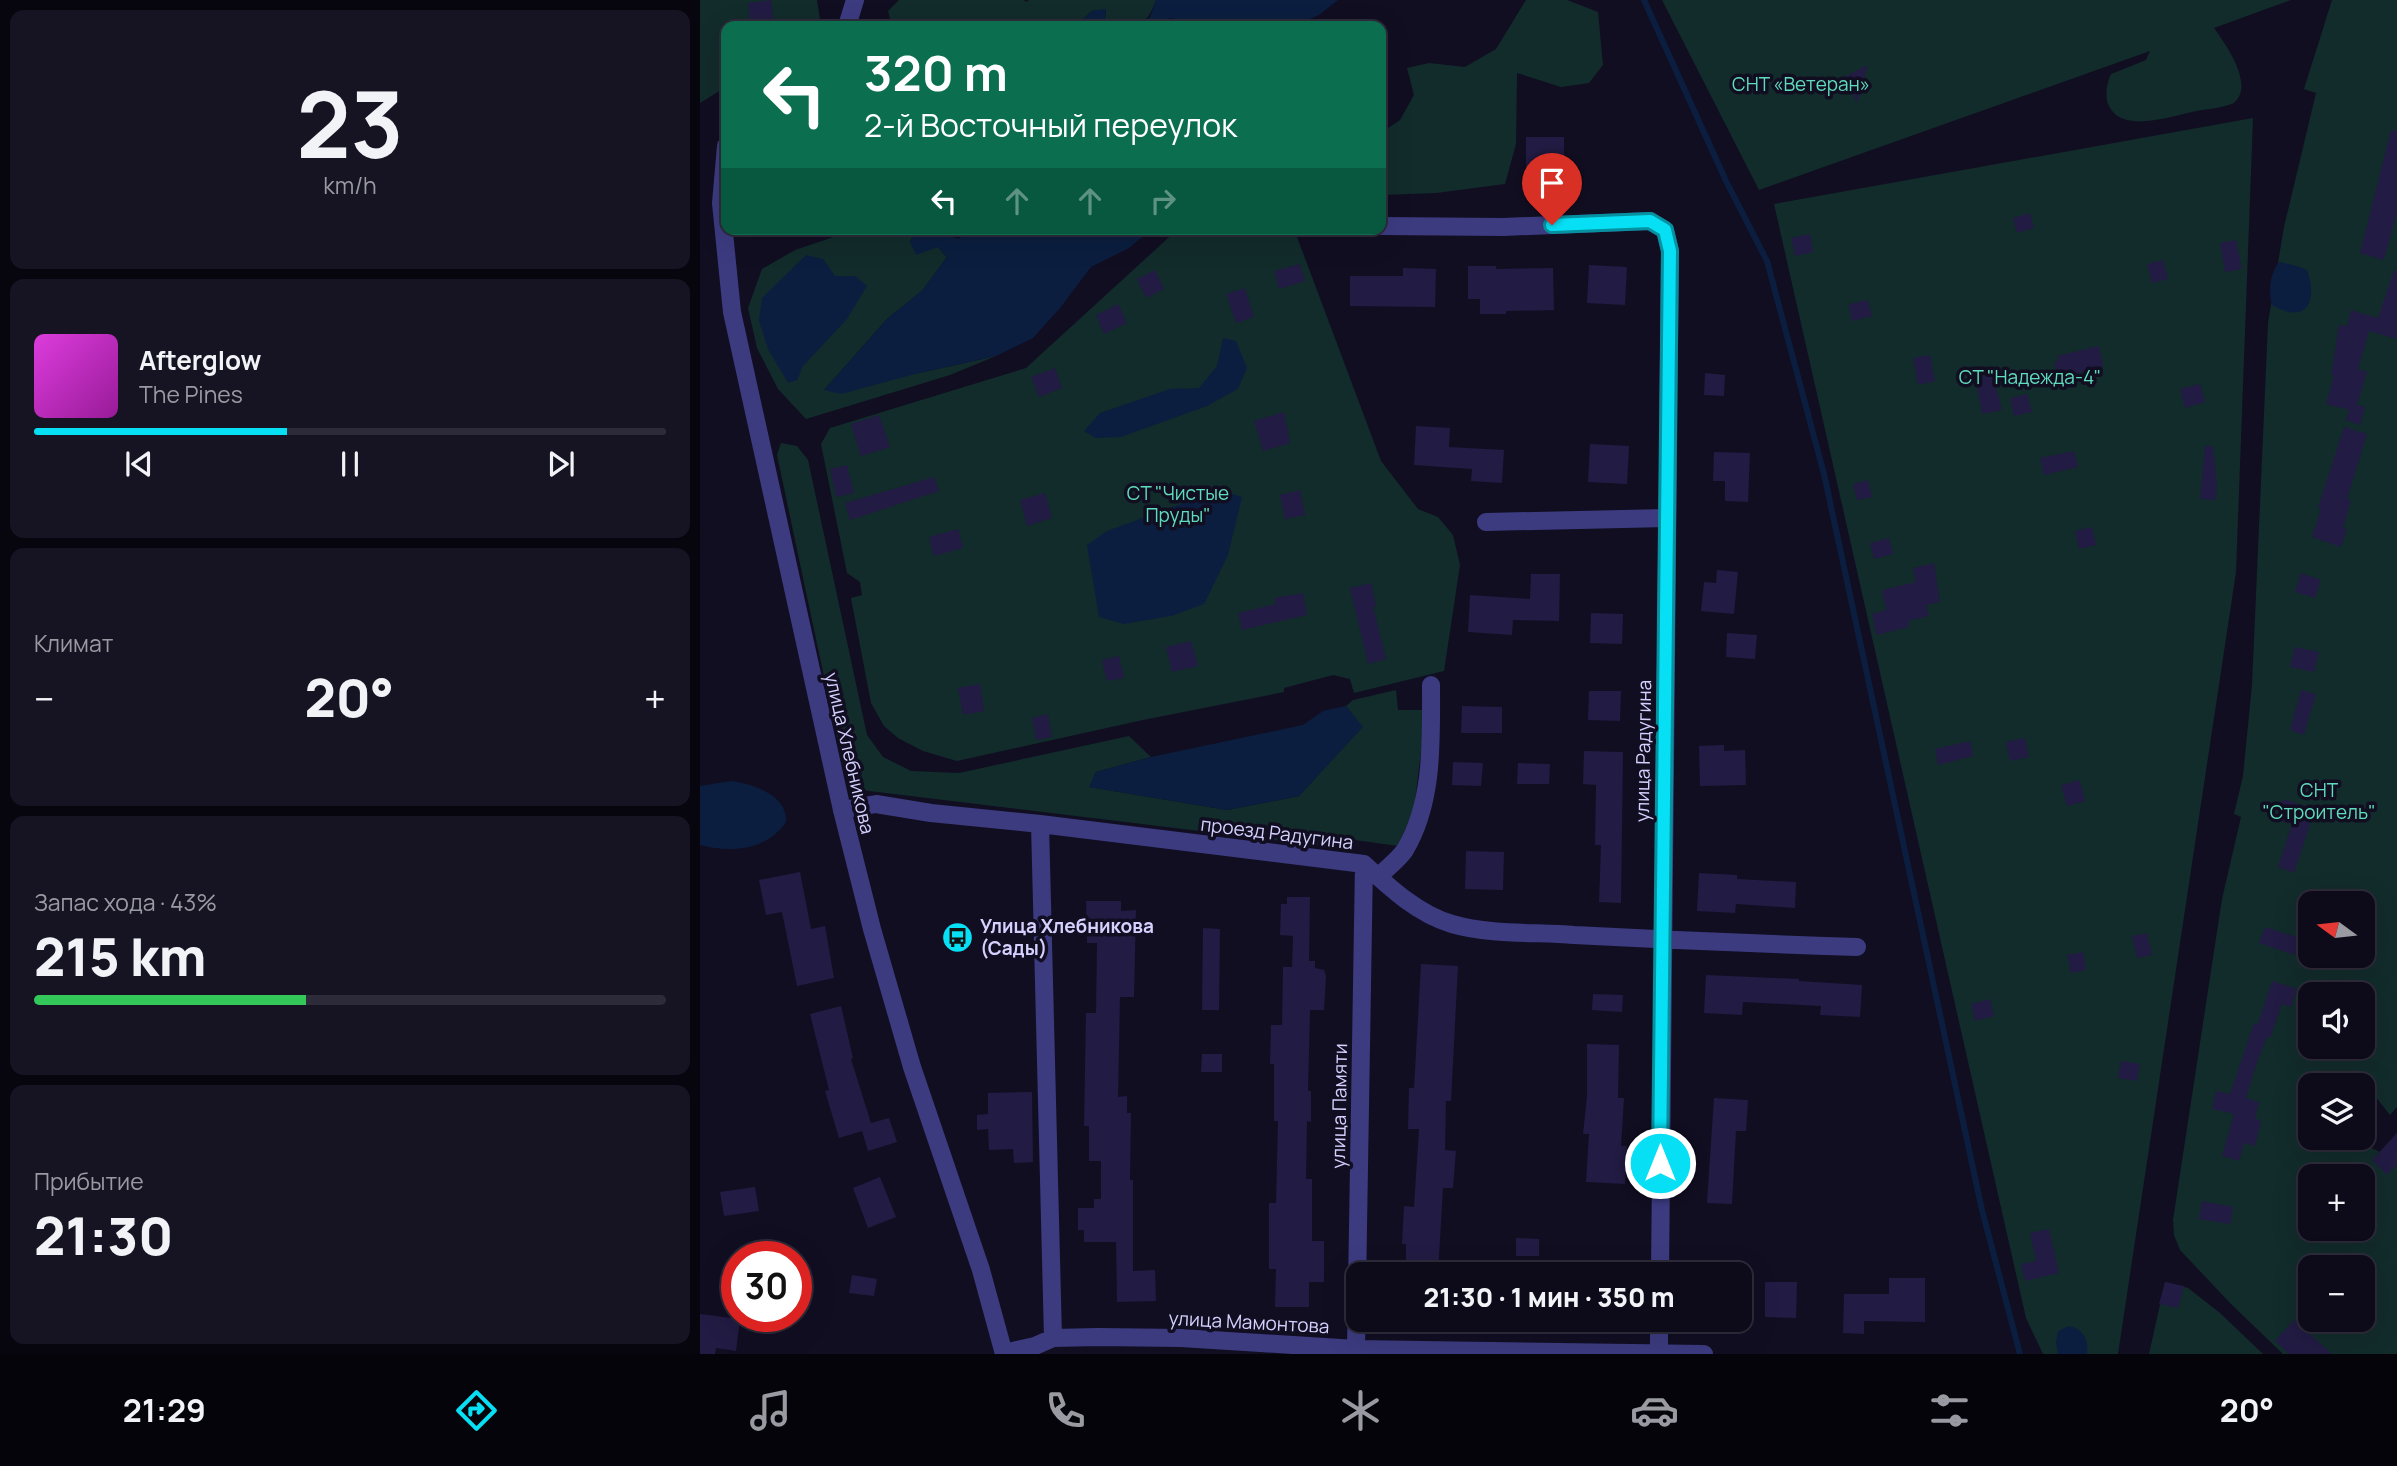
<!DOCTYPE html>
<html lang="ru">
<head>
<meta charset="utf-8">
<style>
	body { margin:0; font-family:Manrope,sans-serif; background:#161323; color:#f1f3f6; height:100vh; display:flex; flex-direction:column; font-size:26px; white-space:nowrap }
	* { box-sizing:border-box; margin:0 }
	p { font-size:23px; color:#9a9aa2 }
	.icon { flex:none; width:38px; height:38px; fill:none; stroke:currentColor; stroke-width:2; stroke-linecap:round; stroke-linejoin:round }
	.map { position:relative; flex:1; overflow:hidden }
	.details { display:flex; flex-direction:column; gap:10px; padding:10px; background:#07060e; width:700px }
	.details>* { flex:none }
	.banner { position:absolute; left:21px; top:21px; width:665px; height:214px; border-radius:14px; box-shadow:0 7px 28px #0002,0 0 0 2px #2d2b39; background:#0b6e4f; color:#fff; overflow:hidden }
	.needle { width:46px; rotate:285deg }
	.controls { position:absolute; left:1598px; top:891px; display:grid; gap:14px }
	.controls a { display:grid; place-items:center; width:77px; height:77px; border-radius:14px; background:#0d0a1a; box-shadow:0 7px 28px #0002,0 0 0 2px #2d2b39; font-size:35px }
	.speed { position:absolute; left:21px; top:1241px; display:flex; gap:14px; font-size:35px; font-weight:700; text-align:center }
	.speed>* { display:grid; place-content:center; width:91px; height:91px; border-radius:50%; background:#0d0a1a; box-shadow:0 7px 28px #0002,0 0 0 2px #2d2b39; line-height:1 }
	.speed .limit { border:10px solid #d22; background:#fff; color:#111 }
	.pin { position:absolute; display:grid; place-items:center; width:60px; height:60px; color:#fff; margin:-72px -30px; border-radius:50% 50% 50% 0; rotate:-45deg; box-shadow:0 0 7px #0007 }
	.pin .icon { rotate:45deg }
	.me { position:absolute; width:77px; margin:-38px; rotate:0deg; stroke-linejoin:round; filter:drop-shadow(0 0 5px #0008) }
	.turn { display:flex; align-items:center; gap:24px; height:147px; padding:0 28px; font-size:32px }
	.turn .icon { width:91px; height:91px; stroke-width:2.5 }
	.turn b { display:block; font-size:49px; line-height:60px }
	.lanes { display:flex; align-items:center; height:66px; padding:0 28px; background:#0003; justify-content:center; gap:35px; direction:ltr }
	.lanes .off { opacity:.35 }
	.big { font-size:52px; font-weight:800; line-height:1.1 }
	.details .card { flex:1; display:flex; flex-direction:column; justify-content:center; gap:10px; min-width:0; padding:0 24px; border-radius:14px; background:#161323 }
	.details .dial { align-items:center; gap:0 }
	.dial b { font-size:91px; line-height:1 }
	.song { display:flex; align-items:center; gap:21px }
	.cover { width:84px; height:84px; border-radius:10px; background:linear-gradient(135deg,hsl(300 70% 55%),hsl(300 70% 35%)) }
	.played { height:7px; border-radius:4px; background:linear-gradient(90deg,#07dff4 40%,#2d2b39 40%) }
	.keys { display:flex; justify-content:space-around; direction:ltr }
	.heat { display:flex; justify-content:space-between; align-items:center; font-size:38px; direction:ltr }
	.charge { height:10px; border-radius:5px; background:linear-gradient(90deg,#34c759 43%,#2d2b39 0) }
	.trip { position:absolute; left:646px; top:1262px; width:406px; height:70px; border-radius:14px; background:#0d0a1a; box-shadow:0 7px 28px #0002,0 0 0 2px #2d2b39; font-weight:800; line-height:70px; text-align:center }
	.menu { display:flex; height:112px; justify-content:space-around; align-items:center; background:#05040a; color:#9a9aa2 }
	.menu .icon { width:49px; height:49px }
	.menu .selected { color:#07dff4 }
	.menu b { font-size:32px; color:#f1f3f6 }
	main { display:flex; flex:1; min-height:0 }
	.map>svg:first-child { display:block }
	.green { fill:#122c2b; fill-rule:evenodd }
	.water { fill:#0b1e3f }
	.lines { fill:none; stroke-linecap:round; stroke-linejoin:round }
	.stream { stroke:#0b1e3f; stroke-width:6 }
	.building { fill:#221b43 }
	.minor { stroke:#3c3b80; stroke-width:18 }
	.tertiary { stroke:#3c3b80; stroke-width:18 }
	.route-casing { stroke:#05919f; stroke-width:18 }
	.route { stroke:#07dff4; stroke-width:12 }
	.labels { text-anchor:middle; stroke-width:7; stroke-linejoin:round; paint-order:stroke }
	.park-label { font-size:19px; fill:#5fdcbb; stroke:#110e22 }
	.street-label { font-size:19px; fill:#d5d1fe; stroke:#110e22 }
	.poi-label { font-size:19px; font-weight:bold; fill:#d5d1fe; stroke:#110e22; text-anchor:start }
</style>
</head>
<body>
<main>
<section class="details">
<div class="card dial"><b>23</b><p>km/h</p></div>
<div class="card">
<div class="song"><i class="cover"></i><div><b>Afterglow</b><p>The Pines</p></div></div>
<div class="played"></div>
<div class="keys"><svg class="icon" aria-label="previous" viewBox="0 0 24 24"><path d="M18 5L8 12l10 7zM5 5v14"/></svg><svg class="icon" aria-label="pause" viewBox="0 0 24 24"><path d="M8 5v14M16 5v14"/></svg><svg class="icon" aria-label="next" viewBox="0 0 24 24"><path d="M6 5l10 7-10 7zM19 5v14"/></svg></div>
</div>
<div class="card"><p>Климат</p>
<div class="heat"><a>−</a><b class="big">20°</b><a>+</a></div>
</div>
<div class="card"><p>Запас хода · 43%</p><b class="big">215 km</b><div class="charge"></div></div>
<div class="card"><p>Прибытие</p><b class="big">21:30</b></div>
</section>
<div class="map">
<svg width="1697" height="1354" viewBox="0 0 1697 1354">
	<rect width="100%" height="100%" fill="#110e22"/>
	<path class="green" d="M0,0H117L121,26H26V87L0,103Z
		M199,0H324L326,2L329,0H456C444,33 434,26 404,26L406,10L392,11L376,26H192L188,11Z
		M826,0H867L898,12L903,65L889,83L861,87L817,73L816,144L805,184L736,193L681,195V133L700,120L714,95L707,68L729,63L765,67L796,49Z
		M962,0H1591L1514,28C1526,45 1555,85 1534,103C1522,108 1508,109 1496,111C1473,116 1422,134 1409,106C1404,96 1407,83 1411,74L1446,60L1450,51L1059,190Z
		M1632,0H1697V1107L1690,1115L1675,1096L1665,1095L1663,1111L1662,1085H1610V1138H1658V1142L1680,1152L1697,1133V1354H1583L1532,1305L1480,1250L1474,1235L1473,1220L1522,899L1541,817L1534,814L1543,776L1552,685L1568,323L1584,227L1616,93L1604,89ZM1610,903H1662V956H1610ZM1610,994H1662V1046H1610ZM1610,1176H1662V1228H1610ZM1610,1267H1662V1320H1610Z
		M1553,118L1536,572L1418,1354H1343L1326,1318L1074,204Z
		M157,229H216L210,242L238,247L247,257L222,291L188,318L124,390L219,373L296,356L250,375L106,419L78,389L57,348L48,308L62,269L95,250Z
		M478,229H594L681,461L718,509L738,517L753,535L760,565L744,671L654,693L650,679L633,675L584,688V692L443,720L257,761L223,751L198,738L184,726L171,703L151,598L162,595L160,582L147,573L121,444L130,428L326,368Z
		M81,443L97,446L108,460L167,735L183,757L211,771L259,773L429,736L451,757L396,772L390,787L527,810L599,796L662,727L646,706L653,700L696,690L698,710H726L714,809L698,846L655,840L648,843L623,846L161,790L144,771L77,455Z
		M1465,1282L1488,1288L1520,1313L1563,1354H1449Z"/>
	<path class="water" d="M456,0H638L619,15L594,26H477L479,20L470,18L458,26H438L450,17Z
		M406,9L404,26H376L392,11Z
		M216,229H245L244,233L258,239L274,229H452L429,248L391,267L360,308L333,338L296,356L219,373L141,394L124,390L188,318L222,291L247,257L238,247L216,255L210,242Z
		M106,255L123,259L135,276H155L167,286L147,319L103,366L97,380L88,383L68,349L59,321L62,298Z
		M1580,262L1600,267L1607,270C1618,302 1607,325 1572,305C1568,293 1570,270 1580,262Z
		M523,338L536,341L547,368L538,389L507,406L421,437L396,438L384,431L400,413L470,389L499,388L517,366Z
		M519,490L542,497L528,555L504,604L471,616L424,624L399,617L387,545L407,531Z
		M646,706L663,727L599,796L527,810L389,787L396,772L451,757L603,725L623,711Z
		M31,781C53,784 88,795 86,822C66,851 31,853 0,845V786Z
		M1369,1326C1383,1329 1389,1340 1387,1354H1358L1356,1342L1358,1331Z"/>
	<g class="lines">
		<path class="stream" d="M944,0L1026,181L1067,261L1124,474L1282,1210L1320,1354"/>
	</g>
	<path class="building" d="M71,0L73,19L50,21L48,3Z
		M1168,65L1157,103L1144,77Z
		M1691,130L1697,131V212L1684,260L1660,253Z
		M826,137H864V173H826Z
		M1330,213L1334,228L1317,233L1313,218Z
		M1110,234L1113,252L1095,256L1091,238Z
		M1536,240L1542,269L1525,272L1520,243Z
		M1463,260L1468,279L1452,283L1447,264Z
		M600,264L605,281L579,289L574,271Z
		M889,265L927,267L925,305L887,303Z
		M768,266H796V269L853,268L854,310L806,311V314H780V299H768Z
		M703,268L736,269L735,307L650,306V276H703Z
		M455,270L464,289L446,298L437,279Z
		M1694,270L1697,271V339L1669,331L1658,369L1667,372L1657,405L1665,407L1660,425L1646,420L1649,410L1626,404L1634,375H1631L1639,325L1647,326L1651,310L1678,318Z
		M545,288L554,317L536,323L526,294Z
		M1168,300L1172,316L1152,321L1149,304Z
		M418,304L427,323L404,334L396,315Z
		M1399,346L1403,367L1358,378L1354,362L1358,361L1357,356Z
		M1230,355L1235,381L1218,385L1213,358Z
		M355,368L362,388L339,397L331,377Z
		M1291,368L1302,410L1282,414L1274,372Z
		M1005,373L1025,375L1024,396L1004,395Z
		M1500,384L1505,402L1485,408L1480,389Z
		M1327,394L1332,412L1314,416L1310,398Z
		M584,412L590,443L563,451L554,421Z
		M179,415L190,447L161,456L151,424Z
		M716,426L750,428L749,447L804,450L802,483L771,481L772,469L714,465Z
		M1644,427L1667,434L1647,499L1651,500L1643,528L1647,529L1641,547L1612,537L1621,509L1618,508Z
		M890,444L929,446L927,484L888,482Z
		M1505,446H1513L1517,487L1515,500L1500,499Z
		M1374,451L1378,467L1344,475L1340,458Z
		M1014,452L1050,453L1048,502L1025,501V481H1013Z
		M147,465L154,493L136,497L130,469Z
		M234,477L239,491L150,520L145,503Z
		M1168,480L1172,497L1157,500L1153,484Z
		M600,490L605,515L585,519L580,495Z
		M345,493L352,518L327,526L320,500Z
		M1392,527L1396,545L1379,549L1375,531Z
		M258,529L263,548L234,556L229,537Z
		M1189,538L1193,554L1174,559L1170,543Z
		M1234,563L1240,602L1226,605L1229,616L1208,621L1209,627L1176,635L1172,614L1186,610L1182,590L1216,582L1213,568Z
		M1017,570L1038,572L1034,614L1001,611L1004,582L1016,583Z
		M1601,573L1621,580L1615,598L1595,592Z
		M831,574H860L859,621L813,620L812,635L768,632L770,595L830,599Z
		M671,583L676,606L673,607L686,659L668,664L650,588Z
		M603,593L607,615L542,630L538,613L576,604L574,598Z
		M891,613L923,614L922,644L890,643Z
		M1027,633L1057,635L1055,659L1026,657Z
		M491,641L498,666L472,672L466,647Z
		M1595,647L1619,652L1614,672L1590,667Z
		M419,656L424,678L407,681L402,660Z
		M280,684L284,711L263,715L258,688Z
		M1601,690L1616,694L1604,735L1590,730Z
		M889,691H921L920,721L888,720Z
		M762,706L802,707V733H761Z
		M348,714L352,737L336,740L332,718Z
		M1325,738L1329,757L1310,761L1306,742Z
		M1270,741L1273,756L1238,765L1235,749Z
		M1024,745V751L1045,750L1046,785L1000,786L999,746Z
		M884,751L923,752L921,903L899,902L901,845H895L896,785L883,784Z
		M753,762L783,763L781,786L752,785Z
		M818,763L850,764L849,784H817Z
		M1380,780L1385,801L1367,806L1361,785Z
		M1583,799L1615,809L1594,873L1578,867L1592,824L1576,820Z
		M766,851L804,852L803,890L765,889Z
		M100,872L111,929L125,926L134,978L97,986L82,912L66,915L59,880Z
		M999,873L1037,875V879L1096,882L1095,908L1036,904L1035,913L997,911Z
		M587,897H610L609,961H615V968L624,970L626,976L624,1010H610L608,1091H611V1122L607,1121L606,1179H612V1241H624V1282H609V1307H575L576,1269H569V1203H576L578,1121H574V1064H570L571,1025H582L583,967H592L593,936L580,935L581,904H587Z
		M386,901H421V911L436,910L434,997H420L418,1097L427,1096V1113H431L430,1180H433V1271L455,1270L456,1301L417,1302L416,1242H384V1230H378V1208H394V1199H401V1161H389V1126H384L386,1013H396L397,943H387Z
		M1565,927L1600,938L1595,955L1559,943Z
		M503,928L520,929L519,1010H502Z
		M1447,933L1452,955L1437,958L1432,936Z
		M1383,952L1386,970L1371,973L1367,955Z
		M721,964L758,966L751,1101H746L745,1150L756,1151L753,1188H743L738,1274H706V1244H702L704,1206L714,1207L719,1129H708L709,1088H714Z
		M1006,975L1099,979V981L1162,985L1160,1017L1120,1015L1121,1006L1043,1002L1042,1015L1004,1013Z
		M1572,981L1597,989L1591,1007L1582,1004L1570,1038L1567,1037L1556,1065L1546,1098L1559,1102L1555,1118L1561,1121L1555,1146L1544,1143L1539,1161L1522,1156L1534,1114L1512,1109L1516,1091L1530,1094L1554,1023L1558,1024Z
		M893,994L923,995L922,1012L892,1010Z
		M1290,999L1294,1016L1275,1021L1271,1004Z
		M141,1006L153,1058L151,1059L171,1123L189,1118L197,1142L168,1151L162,1131L139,1138L125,1091L129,1090L110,1014Z
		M887,1044L919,1045L918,1098H924L921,1146H927L925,1184L886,1182L889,1134H883L887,1096Z
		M502,1054H522V1072H501Z
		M1421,1061L1440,1064L1437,1081L1418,1078Z
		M332,1092L333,1162L314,1163L313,1149L289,1150L288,1129L277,1130V1115L288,1114V1093Z
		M1014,1098L1048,1100L1046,1131H1036L1032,1204L1007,1203Z
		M1697,1133V1164L1687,1175L1672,1160Z
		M180,1177L196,1217L168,1228L153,1188Z
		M55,1187L59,1211L24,1216L20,1192Z
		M1502,1201L1533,1207L1530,1224L1499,1219Z
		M1349,1229L1359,1273L1325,1281L1321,1264L1336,1261L1330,1233Z
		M816,1238L839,1239V1256H816Z
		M152,1275L177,1279L174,1296L149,1293Z
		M1189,1278H1225V1322L1164,1321V1334L1143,1333L1144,1294H1189Z
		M1065,1282H1097L1096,1318L1065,1317Z
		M1465,1282L1484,1286L1478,1308L1459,1304Z
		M0,1314L40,1319L36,1351L16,1348L15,1354H0Z
		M1594,1320L1632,1354H1589L1575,1341Z"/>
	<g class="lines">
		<path class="minor" d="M147,26L155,0
			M26,146L21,203L32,312L142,810L176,804L231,813L340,824L664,864C690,888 718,914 752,924C790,935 835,932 874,935C969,940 1063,944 1157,947
			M681,226L803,227L950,221L965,230L970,251L960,1274
			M786,522L967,518
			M340,824L353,1338
			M678,877C687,868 698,860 705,850C734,801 731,740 731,685
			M656,1349L664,864
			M304,1353L335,1346L353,1338L398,1337L481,1338L656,1349L1004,1354
			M959,1353V1320"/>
		<path class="tertiary" d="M142,810L172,929L212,1067L281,1270L304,1354"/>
	</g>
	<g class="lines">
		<defs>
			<path id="route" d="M852,225L950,221L965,230L970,251L960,1163"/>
		</defs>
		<use href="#route" class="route-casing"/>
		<use href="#route" class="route"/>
	</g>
	<defs>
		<symbol id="bus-disc" viewBox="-11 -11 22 22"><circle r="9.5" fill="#07dff4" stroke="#110e22"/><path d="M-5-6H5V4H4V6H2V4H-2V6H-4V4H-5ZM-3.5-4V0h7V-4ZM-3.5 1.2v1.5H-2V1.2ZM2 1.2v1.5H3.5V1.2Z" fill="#111"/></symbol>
	</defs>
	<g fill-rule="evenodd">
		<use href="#bus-disc" x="240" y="920" width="35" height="35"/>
	</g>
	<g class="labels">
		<g class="park-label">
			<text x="1101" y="91">СНТ «Ветеран»</text>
			<text x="1330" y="384">СТ "Надежда-4"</text>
			<text x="478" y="500">СТ "Чистые<tspan x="478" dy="22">Пруды"</tspan></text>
			<text x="1619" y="797">СНТ<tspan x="1619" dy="22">"Строитель"</tspan></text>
		</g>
		<g class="street-label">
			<text transform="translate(943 751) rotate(-89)" y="7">улица Радугина</text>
			<text transform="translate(150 753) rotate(77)" y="7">улица Хлебникова</text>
			<text transform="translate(577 833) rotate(7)" y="7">проезд Радугина</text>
			<text transform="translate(639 1106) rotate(-89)" y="7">улица Памяти</text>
			<text transform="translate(549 1322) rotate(3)" y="7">улица Мамонтова</text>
		</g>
		<g class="poi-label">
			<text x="280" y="933">Улица Хлебникова<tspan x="280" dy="22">(Сады)</tspan></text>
		</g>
	</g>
</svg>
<div class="controls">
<a><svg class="needle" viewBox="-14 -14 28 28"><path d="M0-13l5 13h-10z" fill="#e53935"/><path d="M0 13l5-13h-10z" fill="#9a9aa2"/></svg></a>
<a><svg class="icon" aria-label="sound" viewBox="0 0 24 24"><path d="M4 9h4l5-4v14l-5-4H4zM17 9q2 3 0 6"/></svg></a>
<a><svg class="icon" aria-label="layers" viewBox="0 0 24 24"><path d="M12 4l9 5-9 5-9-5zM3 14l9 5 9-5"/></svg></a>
<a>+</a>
<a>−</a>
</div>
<div class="speed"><div class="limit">30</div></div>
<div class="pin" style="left:852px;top:225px;background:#d93025"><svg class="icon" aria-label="arrive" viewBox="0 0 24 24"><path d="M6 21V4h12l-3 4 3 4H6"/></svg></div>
<svg class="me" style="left:960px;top:1163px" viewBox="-20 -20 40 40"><circle r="17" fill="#07dff4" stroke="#fff" stroke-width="3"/><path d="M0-11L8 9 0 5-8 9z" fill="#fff"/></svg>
<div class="trip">21:30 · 1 мин · 350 m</div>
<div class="banner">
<div class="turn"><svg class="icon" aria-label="left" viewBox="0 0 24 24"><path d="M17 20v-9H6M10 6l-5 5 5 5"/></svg><div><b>320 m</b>2-й Восточный переулок</div></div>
<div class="lanes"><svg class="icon" aria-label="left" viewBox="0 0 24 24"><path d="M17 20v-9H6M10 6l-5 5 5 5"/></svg><svg class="icon off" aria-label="ahead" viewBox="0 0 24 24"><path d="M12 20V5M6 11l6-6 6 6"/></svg><svg class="icon off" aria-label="ahead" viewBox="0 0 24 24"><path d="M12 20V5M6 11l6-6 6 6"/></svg><svg class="icon off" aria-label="right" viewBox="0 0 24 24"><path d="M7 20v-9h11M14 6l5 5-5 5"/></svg></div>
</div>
</div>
</main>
<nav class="menu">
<b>21:29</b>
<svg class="icon selected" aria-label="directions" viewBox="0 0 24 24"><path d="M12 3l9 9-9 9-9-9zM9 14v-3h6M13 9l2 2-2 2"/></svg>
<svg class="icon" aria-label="music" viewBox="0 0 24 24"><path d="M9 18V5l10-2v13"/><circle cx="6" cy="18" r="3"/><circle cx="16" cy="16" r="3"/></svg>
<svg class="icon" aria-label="phone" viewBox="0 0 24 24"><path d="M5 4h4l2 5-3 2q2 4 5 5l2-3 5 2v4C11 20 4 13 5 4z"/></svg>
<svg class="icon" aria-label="climate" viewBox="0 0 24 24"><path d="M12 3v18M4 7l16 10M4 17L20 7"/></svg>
<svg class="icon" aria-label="car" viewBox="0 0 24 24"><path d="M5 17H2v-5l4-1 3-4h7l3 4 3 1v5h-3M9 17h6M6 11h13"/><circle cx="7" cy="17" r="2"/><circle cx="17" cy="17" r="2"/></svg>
<svg class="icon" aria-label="filters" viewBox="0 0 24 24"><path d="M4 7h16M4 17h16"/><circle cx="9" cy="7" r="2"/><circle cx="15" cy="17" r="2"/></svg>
<b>20°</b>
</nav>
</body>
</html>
